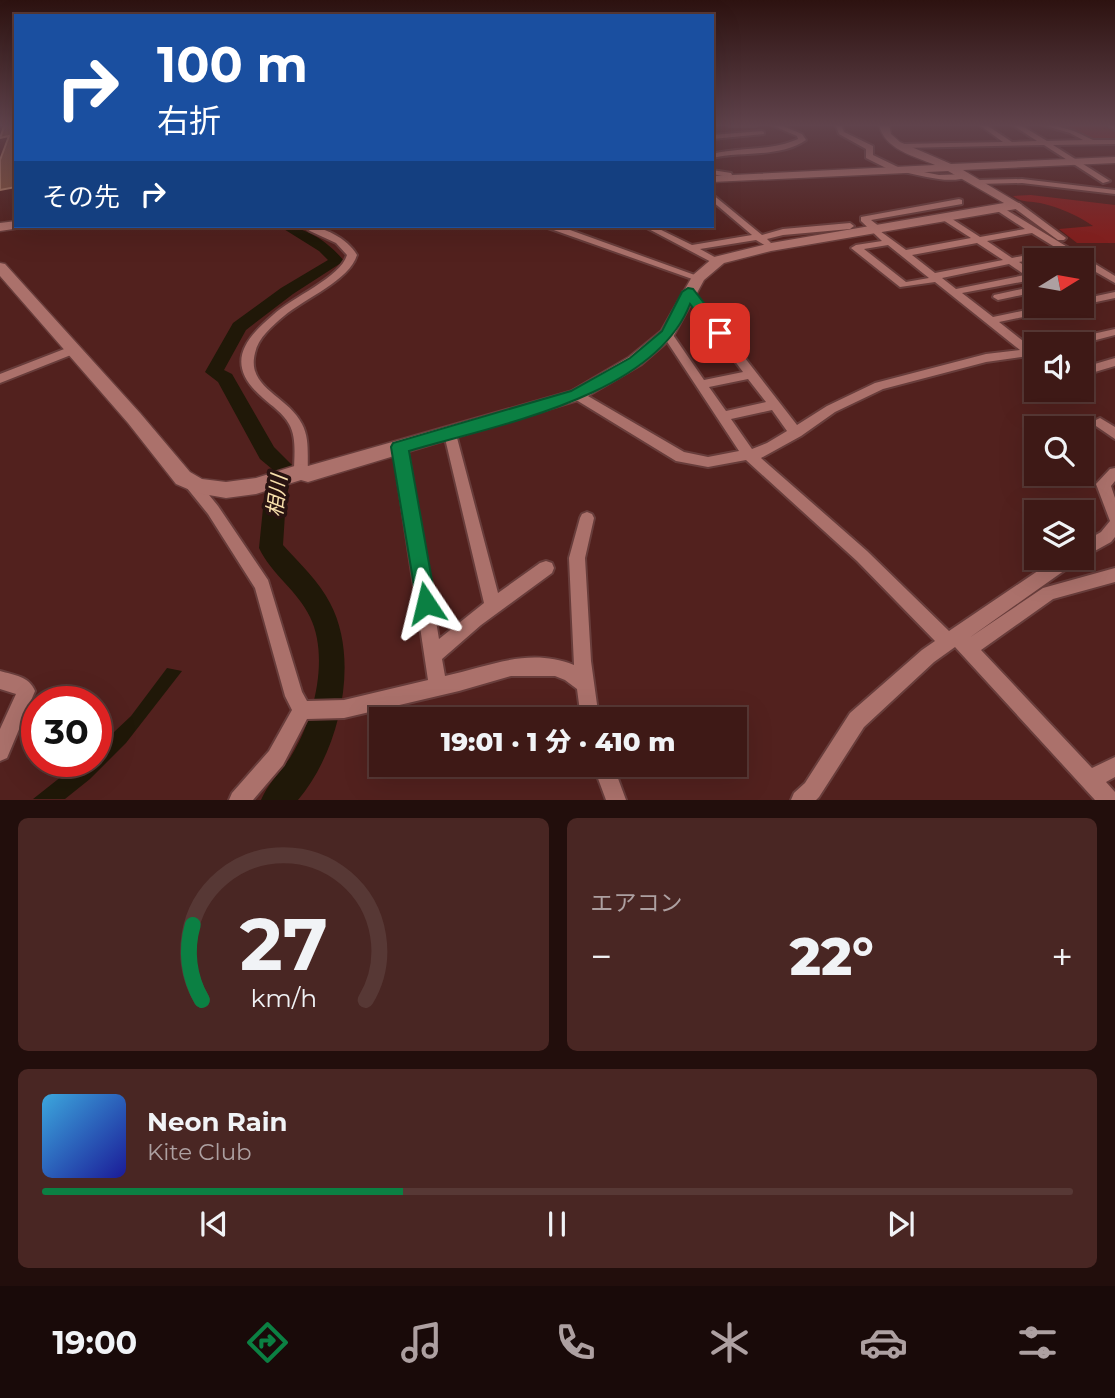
<!DOCTYPE html>
<html lang="ja">
<head>
<meta charset="utf-8">
<style>
	body { margin:0; font-family:Montserrat,"Noto Sans JP",sans-serif; background:#492623; color:#f1f3f6; height:100vh; display:flex; flex-direction:column; font-size:26px; white-space:nowrap }
	* { box-sizing:border-box; margin:0 }
	p { font-size:23px; color:#ada0a1 }
	.icon { flex:none; width:38px; height:38px; fill:none; stroke:currentColor; stroke-width:2; stroke-linecap:round; stroke-linejoin:round }
	.map { position:relative; height:800px; overflow:hidden }
	.drawer { display:flex; flex-direction:column; gap:18px; padding:18px; background:#220e0c; flex:1 }
	.drawer>* { flex:none }
	.top-card { position:absolute; left:14px; top:14px; width:700px; height:214px; border-radius:0px; box-shadow:0 7px 28px #0002,0 0 0 2px #573835; background:#1a4fa0; color:#fff; overflow:hidden }
	.needle { width:46px; rotate:79deg }
	.controls { position:absolute; left:1024px; top:248px; display:grid; gap:14px }
	.controls a { display:grid; place-items:center; width:70px; height:70px; border-radius:0px; background:#3e1916; box-shadow:0 7px 28px #0002,0 0 0 2px #573835; font-size:35px }
	.speed { position:absolute; left:21px; top:686px; display:flex; gap:14px; font-size:35px; font-weight:700; text-align:center }
	.speed>* { display:grid; place-content:center; width:91px; height:91px; border-radius:50%; background:#3e1916; box-shadow:0 7px 28px #0002,0 0 0 2px #573835; line-height:1 }
	.speed .limit { border:10px solid #d22; background:#fff; color:#111 }
	.pin { position:absolute; display:grid; place-items:center; width:60px; height:60px; color:#fff; margin:-30px; border-radius:14px; box-shadow:0 4px 10px #0006 }
	.me { position:absolute; width:77px; margin:-38px; rotate:350deg; stroke-linejoin:round; filter:drop-shadow(0 0 5px #0008) }
	.turn { display:flex; align-items:center; gap:24px; height:147px; padding:0 28px; font-size:32px }
	.turn .icon { width:91px; height:91px; stroke-width:2.5 }
	.turn b { display:block; font-size:49px; line-height:60px }
	.then { display:flex; align-items:center; height:66px; padding:0 28px; background:#0003; gap:14px; font-size:26px }
	.big { font-size:52px; font-weight:800; line-height:1.1 }
	.drawer .card { flex:1; display:flex; flex-direction:column; justify-content:center; gap:10px; min-width:0; padding:0 24px; border-radius:10px; background:#492623 }
	.drawer .dial { align-items:center; gap:0 }
	.dial svg { height:182px; overflow:visible; fill:none; stroke:#573835; stroke-width:7; stroke-linecap:round; text-anchor:middle }
	.dial text { fill:#f1f3f6; stroke:none }
	.song { display:flex; align-items:center; gap:21px }
	.cover { width:84px; height:84px; border-radius:10px; background:linear-gradient(135deg,hsl(200 70% 55%),hsl(240 70% 35%)) }
	.played { height:7px; border-radius:4px; background:linear-gradient(90deg,#0b8043 35%,#573835 35%) }
	.keys { display:flex; justify-content:space-around; direction:ltr }
	.heat { display:flex; justify-content:space-between; align-items:center; font-size:38px; direction:ltr }
	.drawer .tiles { flex:1; display:grid; gap:18px; grid-template-columns:1fr 1fr }
	.card:last-child { grid-column:span 2 }
	.trip { position:absolute; left:369px; top:707px; width:378px; height:70px; border-radius:0px; background:#3e1916; box-shadow:0 7px 28px #0002,0 0 0 2px #573835; font-weight:800; line-height:70px; text-align:center }
	.menu { display:flex; height:112px; justify-content:space-around; align-items:center; background:#190a09; color:#ada0a1 }
	.menu .icon { width:49px; height:49px }
	.menu .on { color:#0b8043 }
	.menu b { font-size:32px; color:#f1f3f6 }
	.map>svg:first-child { display:block }
	.green { fill:#80201f }
	.water { fill:#201808 }
	.lines { fill:none; stroke-linecap:round; stroke-linejoin:round }
	.river { fill:#201808; fill-rule:evenodd }
	.building { fill:#84533c; stroke:#b07d64; stroke-width:2 }
	.street-casing { stroke:#683d3b; stroke-width:4 }
	.secondary-casing { stroke:#683d3b; stroke-width:3 }
	.street { fill:#ab716b; fill-rule:evenodd }
	.secondary { fill:#ab716b; fill-rule:evenodd }
	.route { fill:#0b8043; stroke:#07532c; stroke-width:2 }
	.labels { text-anchor:middle; stroke-width:7; stroke-linejoin:round; paint-order:stroke }
	.water-label { font-size:21px; font-style:italic; fill:#f8e0ac; stroke:#291311 }
</style>
</head>
<body>
<div class="map">
<svg width="1115" height="800" viewBox="0 0 1115 800">
	<rect width="100%" height="100%" fill="#52211e"/>
	<path class="green" d="M1052,124H1106L1115,129V140H1094Z
		M1031,195L1115,205V243H1077L1059,229L1093,226C1077,215 1059,207 1040,203C1029,201 1022,203 1013,196Z"/>
	<path class="water" d="M167,668L182,671L126,743L90,779L65,799H33L81,761H96V749L131,716Z"/>
	<g class="lines">
		<path class="river" d="M279,226C304,225 329,242 344,261L293,294L246,330L224,370L232,374L274,447L294,467L286,498L283,545C299,563 319,581 330,603C361,661 339,752 298,800H261C269,781 285,768 294,751C315,715 329,656 310,617C298,591 271,574 259,548L264,498L272,469L260,459L218,382L205,372L233,323L281,288L328,260L319,251Z"/>
	</g>
	<path class="building" d="M5,124H16V187L0,190V160L9,136L0,138Z"/>
	<g class="lines">
		<defs>
			<path id="street" d="M726,124H759L756,126H729Z
				M769,124H778L802,134L806,140C780,158 742,151 712,158V154C740,147 772,151 798,139L797,136Z
				M835,124H841L844,132L873,146V155L900,168V172H894L866,158V149L839,134Z
				M978,124H985L1012,142L1037,141L1011,124H1019L1047,141L1083,140L1070,133L1039,124H1050L1074,131L1093,140H1115V144L1053,145L1110,181L1103,183L1044,145L901,148L897,146L901,144L1003,142Z
				M1106,124H1113L1115,130Z
				M762,131L764,132V134L712,139V135Z
				M904,168L939,175L966,174L970,176C951,185 924,176 904,172Z
				M712,170L731,173L732,175L728,177L712,174Z
				M1022,179L1115,190V194L1022,183L976,184L972,182L976,180Z
				M712,194L762,235L783,229L850,223L854,226L850,229L783,235L767,239L771,243L766,246L756,240L700,249L720,260V264L717,265L643,226H653L692,245L752,235L712,201Z
				M959,199L962,200V204L871,220L880,227V231L906,250L971,238L943,220L942,218L946,215L980,237L1025,229L993,208L1000,206L1115,276V283L1082,264V261H1077L1065,253L1019,262L1036,273V281L1032,280L962,293L993,317L1045,306H1066L1061,309L999,322L1032,348L1036,347V355L986,362L883,389L835,412L801,436L761,458L867,551L949,631L1057,558H1078L1075,563L969,638L1043,588L1115,568V582L1053,599L981,650L1092,768L1115,757V777L1106,782L1115,792V800H1095L955,647L934,662L864,727L819,797L816,800H791L794,793L805,783L850,713L922,650L935,641L857,561L746,460L708,467L676,461L573,398L571,395L577,391L581,392L684,452L708,457L739,451L662,334L663,332H671L704,380L743,372L683,292L688,289L692,290L797,425L827,406L875,383L986,354L1020,350L935,282L900,287L851,248L856,245L882,241L861,221V217ZM1032,233L1058,249L1012,258L987,241ZM977,243L1003,260L935,273L912,255ZM888,245L929,278L906,282L864,249ZM1009,264L1025,275L956,289L942,278ZM748,379L766,402L726,411L709,387ZM772,410L787,431L767,443L752,449L731,419Z
				M1013,203H1019L1066,238L1064,240H1058L1013,207Z
				M304,226C323,226 347,238 357,255C350,280 304,299 284,316C272,326 258,338 255,353C246,388 287,395 302,424C310,439 307,456 308,472L306,476L301,477L296,476L294,472C294,457 297,438 289,424C283,413 272,406 263,398C226,366 241,342 273,315C291,298 341,277 347,255L336,243L310,231Z
				M547,226H559L703,278L698,281L695,280L548,228Z
				M1036,286V292L998,300L993,297L994,295Z
				M1115,292V298L1082,305V299Z
				M1115,329V335L1077,345H1056L1057,342Z
				M72,346L76,347L78,350L76,353L0,383V374Z
				M1115,358V366L1088,374L1082,372V364L1088,366Z
				M1100,418L1115,427V439L1096,426L1094,423L1096,420Z
				M450,429L455,431L456,434L498,593L540,563L546,561L552,563L554,568L552,573L481,625L442,659L445,676C490,666 529,647 574,665L569,558L580,518L582,514L587,512L592,514L594,518L585,558L591,661L599,719H581L577,689L565,680L555,676H511L459,691L344,718L307,719L283,765L253,800H229L232,793L269,751L292,710L285,696L255,588L208,514L187,488L185,484L187,480L192,478L197,480L218,506L268,580L302,692L307,701L344,700L428,680L393,447L395,443H405L407,447L439,639L484,603L444,434L445,431Z
				M1115,468V481L1111,486L1115,498V537L1111,542L1082,558V543L1101,532L1110,521L1096,484L1110,469Z
				M0,671C14,675 29,676 35,691L7,758L0,761V729L16,694L0,689Z
				M593,765H613L626,800H606Z"/>
			<path id="secondary" d="M879,124H889L891,134L900,142L951,164L1115,157V163L963,170L1022,205L1016,209L771,251L724,263L704,280L673,337L641,365L583,399L308,482L301,480L256,494L226,498L197,493L176,484L128,423L0,276V263L5,264L140,413L190,472L202,479L226,482L256,478L301,464L308,466L571,391L629,357L661,331L693,275L714,257L771,243L1004,203L948,171L712,182V176L935,165C914,156 883,149 879,124Z
				M16,221V226H22L20,228L0,231V223Z"/>
		</defs>
		<use href="#street" class="street-casing"/>
		<use href="#secondary" class="secondary-casing"/>
		<use href="#street" class="street"/>
		<use href="#secondary" class="secondary"/>
	</g>
	<linearGradient id="sky" x2="0" y2="1"><stop stop-color="#2d1210"/><stop offset="0.53" stop-color="#60434c"/><stop offset="1" stop-color="#60434c" stop-opacity="0"/></linearGradient>
	<rect width="1115" height="236" fill="url(#sky)"/>
	<path class="route" d="M688,288L693,289L725,330V336H715L690,304C654,397 496,425 409,451L436,603L433,610L426,613L418,610L391,447L393,443L571,391L630,358L662,331L682,292Z"/>
	<g class="labels">
		<g class="water-label">
			<text transform="translate(277 496) rotate(-83)" y="7">相川</text>
		</g>
	</g>
</svg>
<div class="controls">
<a><svg class="needle" viewBox="-14 -14 28 28"><path d="M0-13l5 13h-10z" fill="#e53935"/><path d="M0 13l5-13h-10z" fill="#ada0a1"/></svg></a>
<a><svg class="icon" aria-label="sound" viewBox="0 0 24 24"><path d="M4 9h4l5-4v14l-5-4H4zM17 9q2 3 0 6"/></svg></a>
<a><svg class="icon" aria-label="search" viewBox="0 0 24 24"><circle cx="10" cy="10" r="6"/><path d="M15 15l6 6"/></svg></a>
<a><svg class="icon" aria-label="layers" viewBox="0 0 24 24"><path d="M12 4l9 5-9 5-9-5zM3 14l9 5 9-5"/></svg></a>
</div>
<div class="speed"><div class="limit">30</div></div>
<div class="pin" style="left:720px;top:333px;background:#d93025"><svg class="icon" aria-label="arrive" viewBox="0 0 24 24"><path d="M6 21V4h12l-3 4 3 4H6"/></svg></div>
<svg class="me" style="left:426px;top:603px" viewBox="-20 -20 40 40"><path d="M0-17L14 15 0 8-14 15z" fill="#0b8043" stroke="#fff" stroke-width="4"/></svg>
<div class="trip">19:01 · 1 分 · 410 m</div>
<div class="top-card">
<div class="turn"><svg class="icon" aria-label="right" viewBox="0 0 24 24"><path d="M7 20v-9h11M14 6l5 5-5 5"/></svg><div><b>100 m</b>右折</div></div>
<div class="then">その先<svg class="icon" aria-label="right" viewBox="0 0 24 24"><path d="M7 20v-9h11M14 6l5 5-5 5"/></svg></div>
</div>
</div>
<section class="drawer">
<div class="tiles">
<div class="card dial"><svg viewBox="0 0 100 80">
<path d="M14 69A42 42 0 1 1 86 69"/>
<path d="M14 69A42 42 0 0 1 10 36" stroke="#0b8043"/>
<text x="50" y="56" font-size="32" font-weight="700">27</text>
<text x="50" y="72" font-size="11">km/h</text>
</svg></div>
<div class="card"><p>エアコン</p>
<div class="heat"><a>−</a><b class="big">22°</b><a>+</a></div>
</div>
<div class="card">
<div class="song"><i class="cover"></i><div><b>Neon Rain</b><p>Kite Club</p></div></div>
<div class="played"></div>
<div class="keys"><svg class="icon" aria-label="previous" viewBox="0 0 24 24"><path d="M18 5L8 12l10 7zM5 5v14"/></svg><svg class="icon" aria-label="pause" viewBox="0 0 24 24"><path d="M8 5v14M16 5v14"/></svg><svg class="icon" aria-label="next" viewBox="0 0 24 24"><path d="M6 5l10 7-10 7zM19 5v14"/></svg></div>
</div>
</div>
</section>
<nav class="menu">
<b>19:00</b>
<svg class="icon on" aria-label="directions" viewBox="0 0 24 24"><path d="M12 3l9 9-9 9-9-9zM9 14v-3h6M13 9l2 2-2 2"/></svg>
<svg class="icon" aria-label="music" viewBox="0 0 24 24"><path d="M9 18V5l10-2v13"/><circle cx="6" cy="18" r="3"/><circle cx="16" cy="16" r="3"/></svg>
<svg class="icon" aria-label="phone" viewBox="0 0 24 24"><path d="M5 4h4l2 5-3 2q2 4 5 5l2-3 5 2v4C11 20 4 13 5 4z"/></svg>
<svg class="icon" aria-label="climate" viewBox="0 0 24 24"><path d="M12 3v18M4 7l16 10M4 17L20 7"/></svg>
<svg class="icon" aria-label="car" viewBox="0 0 24 24"><path d="M5 17H2v-5l4-1 3-4h7l3 4 3 1v5h-3M9 17h6M6 11h13"/><circle cx="7" cy="17" r="2"/><circle cx="17" cy="17" r="2"/></svg>
<svg class="icon" aria-label="filters" viewBox="0 0 24 24"><path d="M4 7h16M4 17h16"/><circle cx="9" cy="7" r="2"/><circle cx="15" cy="17" r="2"/></svg>
</nav>
</body>
</html>
